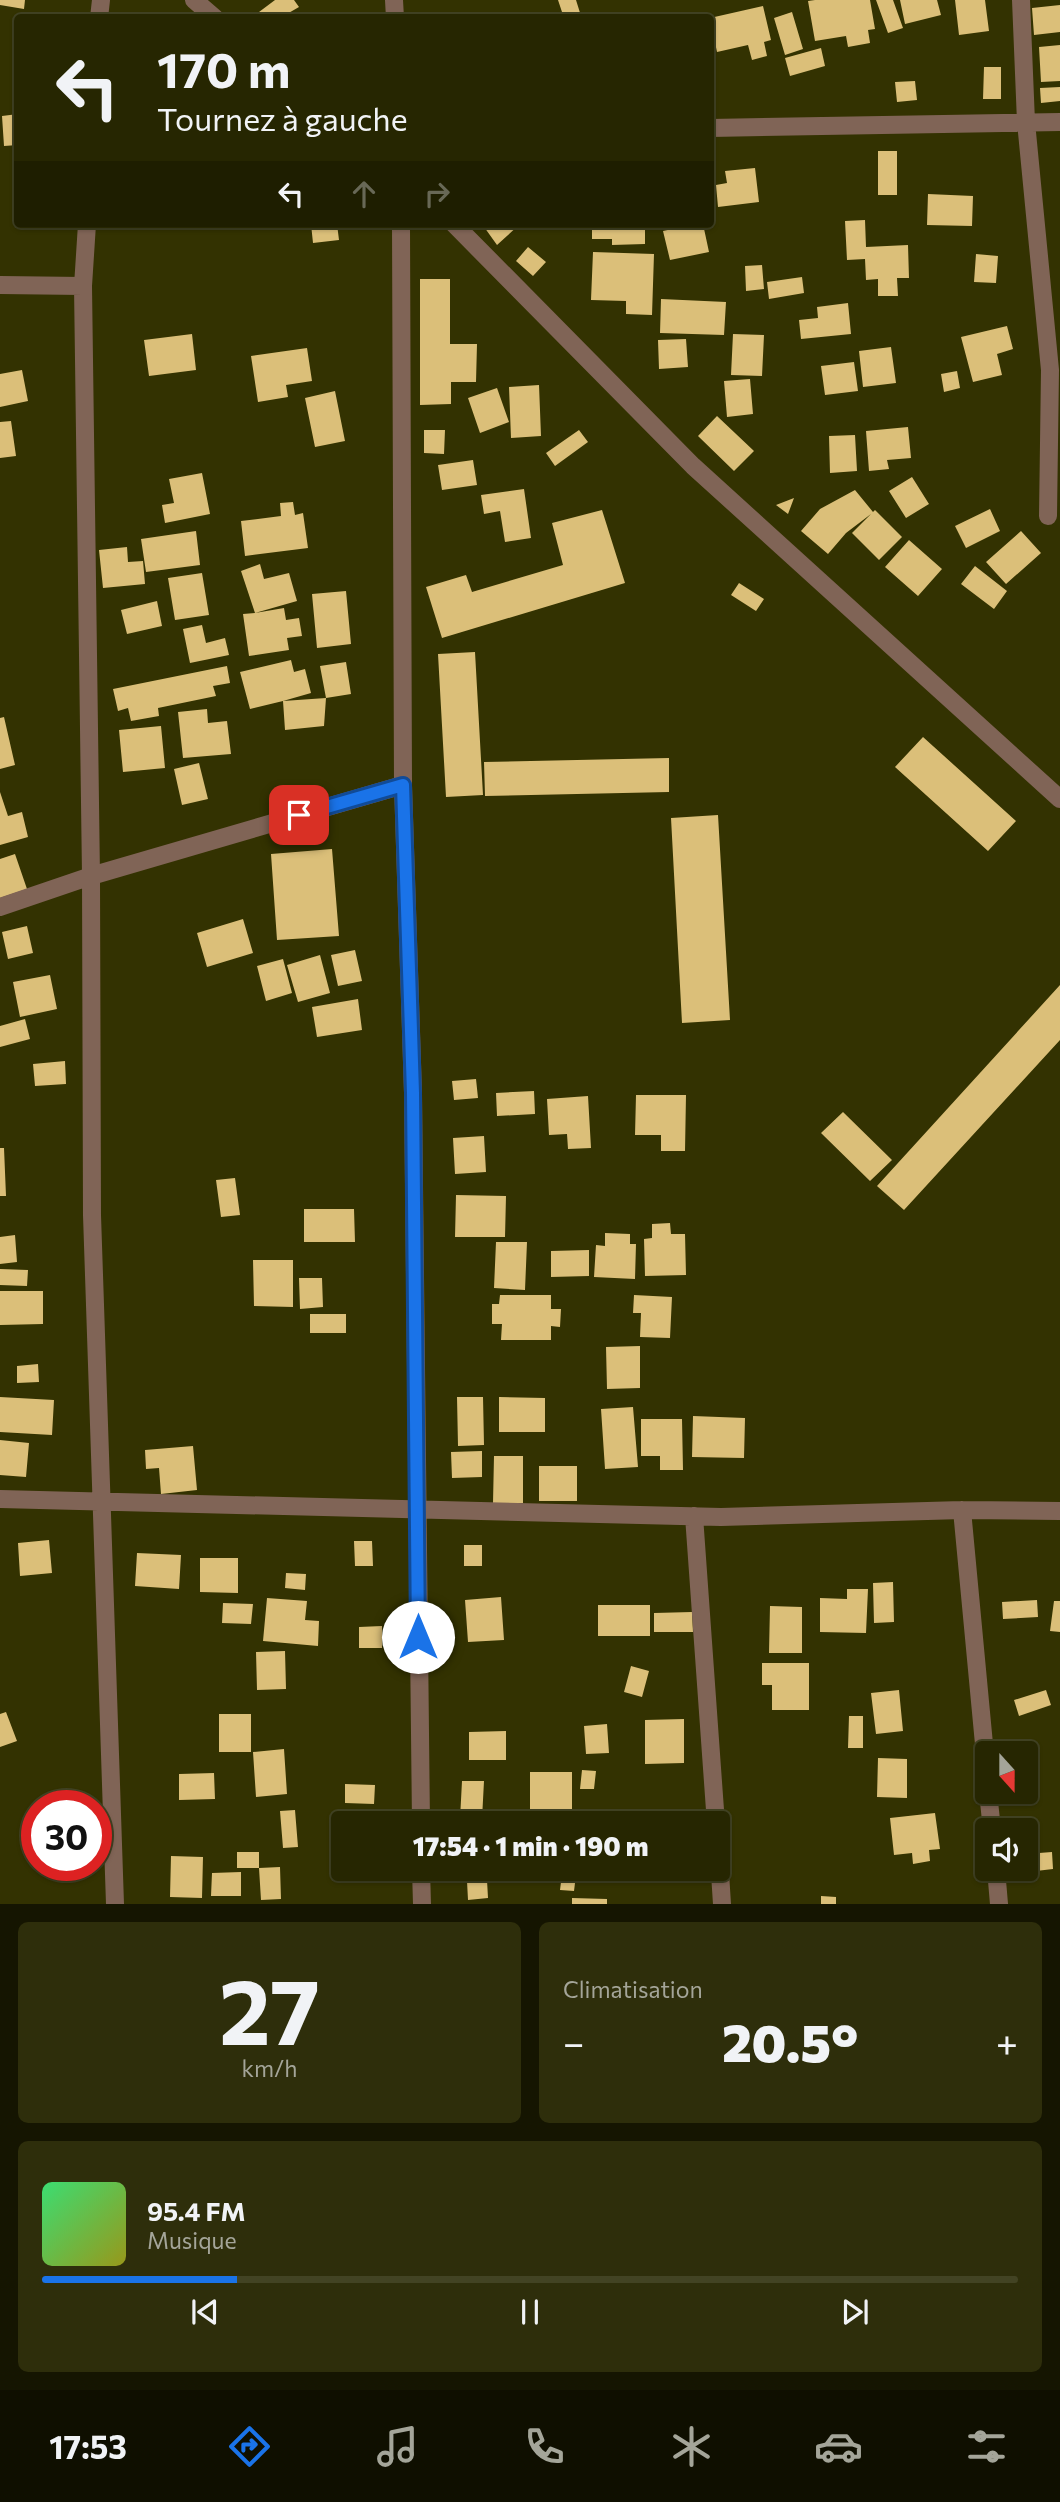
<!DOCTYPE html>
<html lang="fr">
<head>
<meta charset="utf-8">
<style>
	body { margin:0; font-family:Commissioner,sans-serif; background:#2e2e0b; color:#f1f3f6; height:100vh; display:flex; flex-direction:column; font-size:26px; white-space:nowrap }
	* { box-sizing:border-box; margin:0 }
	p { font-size:23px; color:#a4a599 }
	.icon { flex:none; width:38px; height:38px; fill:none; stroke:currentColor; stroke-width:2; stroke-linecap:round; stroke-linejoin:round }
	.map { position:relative; height:1904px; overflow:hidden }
	.sheet { display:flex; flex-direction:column; gap:18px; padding:18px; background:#151501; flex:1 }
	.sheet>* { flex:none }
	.top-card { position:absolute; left:14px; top:14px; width:700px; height:214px; border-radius:7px; box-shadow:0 2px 5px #0004,0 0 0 2px #424323; background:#262601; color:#f1f3f6; overflow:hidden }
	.needle { width:46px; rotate:159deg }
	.tools { position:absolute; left:975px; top:1741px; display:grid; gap:14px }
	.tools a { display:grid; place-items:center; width:63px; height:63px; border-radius:7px; background:#262601; box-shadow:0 2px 5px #0004,0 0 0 2px #424323; font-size:35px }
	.speed { position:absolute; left:21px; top:1790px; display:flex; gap:14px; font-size:35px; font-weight:700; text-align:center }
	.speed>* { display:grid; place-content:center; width:91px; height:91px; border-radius:50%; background:#262601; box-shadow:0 2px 5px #0004,0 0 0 2px #424323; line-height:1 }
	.speed .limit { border:10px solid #d22; background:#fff; color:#111 }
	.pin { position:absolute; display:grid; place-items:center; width:60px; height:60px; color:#fff; margin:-30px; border-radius:14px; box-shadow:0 4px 10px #0006 }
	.me { position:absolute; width:77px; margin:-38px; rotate:0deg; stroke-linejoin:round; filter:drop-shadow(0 0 5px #0008) }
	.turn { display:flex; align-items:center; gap:24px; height:147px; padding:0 28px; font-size:32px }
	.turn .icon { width:91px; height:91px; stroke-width:2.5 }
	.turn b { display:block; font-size:49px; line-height:60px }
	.lanes { display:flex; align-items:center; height:66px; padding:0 28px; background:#0003; justify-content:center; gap:35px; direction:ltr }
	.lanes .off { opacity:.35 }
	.big { font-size:52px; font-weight:800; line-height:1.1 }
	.sheet .card { flex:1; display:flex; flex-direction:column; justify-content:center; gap:10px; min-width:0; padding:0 24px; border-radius:10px; background:#2e2e0b }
	.sheet .dial { align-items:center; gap:0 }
	.dial b { font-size:91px; line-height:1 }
	.song { display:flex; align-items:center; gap:21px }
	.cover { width:84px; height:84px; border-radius:10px; background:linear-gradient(135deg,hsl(140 70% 55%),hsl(60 70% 35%)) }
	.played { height:7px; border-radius:4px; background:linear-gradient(90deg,#1a73e8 20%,#424323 20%) }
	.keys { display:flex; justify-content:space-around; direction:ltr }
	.heat { display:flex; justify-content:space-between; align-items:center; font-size:38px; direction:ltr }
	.sheet .tiles { flex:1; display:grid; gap:18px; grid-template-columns:1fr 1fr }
	.card:last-child { grid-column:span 2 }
	.trip { position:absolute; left:331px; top:1811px; width:399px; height:70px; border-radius:7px; background:#262601; box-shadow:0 2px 5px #0004,0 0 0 2px #424323; font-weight:800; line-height:70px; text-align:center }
	.dock { display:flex; height:112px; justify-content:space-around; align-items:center; background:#0f0f00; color:#a4a599 }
	.dock .icon { width:49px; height:49px }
	.dock .selected { color:#1a73e8 }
	.dock b { font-size:32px; color:#f1f3f6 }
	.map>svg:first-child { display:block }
	.building { fill:#dbbf79 }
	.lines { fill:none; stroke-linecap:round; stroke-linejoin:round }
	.street { stroke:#806456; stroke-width:18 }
	.route-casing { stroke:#114b97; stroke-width:18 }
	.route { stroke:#1a73e8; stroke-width:12 }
</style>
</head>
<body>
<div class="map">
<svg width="1060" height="1904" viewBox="0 0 1060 1904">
	<rect width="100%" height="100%" fill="#333201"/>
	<path class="building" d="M0,0H25L24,9L0,5Z
		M275,0H294L299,7L280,18H251Z
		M558,0H576L581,16L564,18Z
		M815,0H870L875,29L868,30L870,43L848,47L846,36L815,41L808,1Z
		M876,0H893L903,28L888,33Z
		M900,0H937L941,15L905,24Z
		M955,0H985L989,31L959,35Z
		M1060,5V32L1034,35L1032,8Z
		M763,6L771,40L764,42L767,56L752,60L748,45L717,52L710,18Z
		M792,12L803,49L785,55L774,18Z
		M1060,45V81L1041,82L1039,47Z
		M821,48L825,66L790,76L785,58Z
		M984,67H1001V99H983Z
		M915,81L917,100L897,102L895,82Z
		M1060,87V101L1041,103L1040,88Z
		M18,114V145L4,146L2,116Z
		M878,151H897V195H878Z
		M755,168L759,202L718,207L716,185L727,183L725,171Z
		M928,194L973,196L972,226L927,225Z
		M865,220L866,247L908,245L909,278H897L898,296H878V279L866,280L865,259L847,260L845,221Z
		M311,224H337L339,240L313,243Z
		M482,224H520L497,245Z
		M592,224H645V244L612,245V239H592Z
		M695,224H703L709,252L670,260L663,231Z
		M528,247L546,262L533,276L516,261Z
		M593,252L654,254L652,315L626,314V301L591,300Z
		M976,254L998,256L996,283L974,282Z
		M762,265L764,289L746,291L745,266Z
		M802,277L804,293L769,299L767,282Z
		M420,279H450V344H477L476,382H451V404L420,405Z
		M661,299L726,302L724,335L660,333Z
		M848,303L851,334L801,339L799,320L818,318L817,307Z
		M1007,326L1013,349L997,354L1002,375L973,382L961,337Z
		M192,334L196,370L149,376L144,340Z
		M733,334L764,335L762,376L731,375Z
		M686,339L688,367L659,369L658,340Z
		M891,347L896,383L863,387L859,351Z
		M307,348L312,381L286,385L288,397L258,402L251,356Z
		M854,362L858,391L825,395L821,366Z
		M22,370L28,401L0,407V374Z
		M957,371L960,388L944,392L941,374Z
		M750,379L753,414L727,417L724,381Z
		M539,385L541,436L511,438L509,387Z
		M497,388L509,422L480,433L468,398Z
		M335,391L345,441L315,447L305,398Z
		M717,416L754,451L734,471L698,436Z
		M11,421L16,456L0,458V422Z
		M908,427L911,458L887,460L889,469L869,471L866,431Z
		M424,430H445L444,454L424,453Z
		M579,430L588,442L555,466L546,453Z
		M855,435L857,471L830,473L829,436Z
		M473,460L477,485L442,490L438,465Z
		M202,473L210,514L165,523L162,505L174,503L169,479Z
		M912,477L929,504L906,518L889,491Z
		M524,489L531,538L505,542L500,511L484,514L481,495Z
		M855,490L873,512L875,510L902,537L879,560L852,533L871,514L846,533L828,554L801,531L820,509Z
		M794,498L788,514L776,505Z
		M293,502L295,515L303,513L308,548L245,556L241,521L281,516L280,503Z
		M990,509L1000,531L966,548L955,526Z
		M602,510L625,583L442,638L426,587L466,575L472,592L563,565L552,523Z
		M196,531L200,565L146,572L141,539Z
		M1021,531L1041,553L1006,584L986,562Z
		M909,540L942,569L918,596L885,567Z
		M127,547L128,562L143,561L145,584L103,588L99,550Z
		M260,564L264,579L289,573L297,601L255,613L284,608L286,620L299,618L302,636L287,638L289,650L249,656L243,614L255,613L241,571Z
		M975,566L1007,591L994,609L961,584Z
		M202,573L209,615L175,620L168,578Z
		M739,583L764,599L756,611L731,595Z
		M346,591L351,644L317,648L312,594Z
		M157,601L162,626L127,634L121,610Z
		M202,625L206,643L225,638L229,655L190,663L183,629Z
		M475,652L483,795L446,797L438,654Z
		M291,660L294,672L305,669L311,693L283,701L326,698L320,666L346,662L351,694L326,698L324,726L285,730L283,701L250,709L240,672Z
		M227,666L230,683L213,686L216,696L158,708L159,716L131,721L128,708L118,711L113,689Z
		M207,709L208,723L227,721L231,754L183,758L178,712Z
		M4,717L15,765L0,769V718Z
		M161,726L165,768L123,772L119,730Z
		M923,737L1016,821L988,851L895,767Z
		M669,758V792L485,796L484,762Z
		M199,763L208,799L182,805L174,769Z
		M0,792L8,816L22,812L28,837L0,845Z
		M718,815L730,1020L682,1023L671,818Z
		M332,849L339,936L277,940L271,854Z
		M15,854L27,889L0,898V859Z
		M243,919L253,953L207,967L197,933Z
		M27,926L33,953L8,959L2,932Z
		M355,950L362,981L338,986L331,955Z
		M320,955L330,993L298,1002L287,965Z
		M283,959L292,993L266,1001L257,966Z
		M50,975L57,1009L20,1017L13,982Z
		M1060,985V1040L904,1210L877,1186Z
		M358,999L362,1030L317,1037L312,1007Z
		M25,1019L30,1039L0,1047V1026Z
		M65,1061L66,1084L35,1086L33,1064Z
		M476,1079L478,1098L454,1100L452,1081Z
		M534,1091L535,1114L497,1116L496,1093Z
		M636,1095H686L685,1151H661V1135H635Z
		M588,1096L591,1148L568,1149L567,1134L549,1135L547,1099Z
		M843,1112L892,1160L870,1181L821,1133Z
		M484,1136L486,1172L455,1174L453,1138Z
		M0,1148H4L6,1196H0Z
		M235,1178L240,1215L221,1217L216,1180Z
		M456,1195L506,1196L505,1237H455Z
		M304,1209H354L355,1242H304Z
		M670,1223L671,1234H685L686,1275L645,1276L644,1239L652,1238V1224Z
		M605,1233L630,1234V1244H636L635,1279L594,1277L596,1245L605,1246Z
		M15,1235L17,1262L0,1264V1237Z
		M496,1242H527L525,1290L494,1288Z
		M589,1250V1276L551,1277V1251Z
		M253,1260H293V1307L254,1306Z
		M0,1269L28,1270L27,1286L0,1285Z
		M299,1278H322L323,1307L300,1309Z
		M0,1291H43V1324L0,1325Z
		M500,1295H551V1309H561L560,1327L551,1326V1340H501L502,1324H492V1304H499Z
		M634,1295L672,1297L670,1338L640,1337L641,1313H633Z
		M310,1314H346V1333H310Z
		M640,1346V1388L607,1389L606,1347Z
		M38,1364L39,1382L17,1383V1366Z
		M0,1397L54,1400L52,1435L0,1432Z
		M457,1397H483L484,1445L458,1446Z
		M499,1397L545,1398V1432H499Z
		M633,1407L638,1467L605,1469L601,1409Z
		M693,1416L745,1418L744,1458L692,1457Z
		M641,1419H682L683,1470H660V1456H641Z
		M0,1440L29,1443L26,1477L0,1475Z
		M193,1446L197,1490L161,1494L159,1468L146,1469L145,1450Z
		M482,1451V1477L452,1478L451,1452Z
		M494,1456H523V1503H493Z
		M539,1466H577V1501H539Z
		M49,1540L52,1573L20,1576L18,1543Z
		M354,1541H372L373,1566H355Z
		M464,1545H482V1566H464Z
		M137,1553L181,1555L179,1589L135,1586Z
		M200,1558H238V1593L200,1592Z
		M286,1573L306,1574L305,1590L285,1588Z
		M893,1582L894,1622L874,1623L873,1583Z
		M847,1589H868L866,1633L820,1632V1598L847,1599Z
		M501,1597L504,1640L468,1642L465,1600Z
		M267,1598L307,1601L305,1620L319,1621L318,1646L263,1641Z
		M1037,1600L1038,1617L1003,1619L1002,1602Z
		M1054,1601H1060V1632L1050,1631Z
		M223,1603L253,1604L251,1624L222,1623Z
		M598,1605H650V1636H598Z
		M770,1606L802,1607V1653H769Z
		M692,1612L693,1632H654V1613Z
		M382,1626V1648H359V1627Z
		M285,1651L286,1689L257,1690L256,1652Z
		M762,1663H809V1710H772V1685H762Z
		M631,1666L649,1671L642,1697L624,1692Z
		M899,1690L903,1731L876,1734L871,1693Z
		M1046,1690L1051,1705L1019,1716L1014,1700Z
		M6,1712L17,1741L0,1747V1714Z
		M219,1714H251V1752H219Z
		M849,1716H863V1748H848Z
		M684,1719V1763L645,1764V1720Z
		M607,1724L609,1753L586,1754L584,1726Z
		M506,1731V1760H469V1732Z
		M284,1749L287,1794L256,1797L253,1752Z
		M878,1758L907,1759V1798L877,1797Z
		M582,1770L596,1771L594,1789H580Z
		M530,1772H572V1810H530Z
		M214,1773L215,1799L179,1800V1774Z
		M462,1781H484L482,1819H460Z
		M345,1784L375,1785L374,1804L345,1803Z
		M295,1810L298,1847L283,1848L280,1811Z
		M935,1813L940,1849L929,1850L930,1861L913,1864L912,1853L894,1855L890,1818Z
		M618,1814V1824H578V1815Z
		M237,1852H259V1868L280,1867L281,1899L261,1900L259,1868H237Z
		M1052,1852L1053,1869L1019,1873V1869H1026V1854Z
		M171,1856L203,1857L202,1898L170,1897Z
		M241,1872V1896H211L212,1873Z
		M562,1874L576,1875L574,1891L560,1890Z
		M487,1880L488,1898L468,1900L467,1881Z
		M821,1896L836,1897V1904H821Z
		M572,1898L607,1899V1904H572Z"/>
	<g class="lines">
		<path class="street" d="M194,0L215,18
			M394,0L395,18
			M1021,0L1026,122L1050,370L1048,516
			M99,18L101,0
			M710,128L1060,122
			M87,224L83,286L91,876L92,1215L115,1904
			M401,224L403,785L413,1093L421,1824
			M454,224L693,466L1060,799
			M0,285L83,286
			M0,907L91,876L403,785
			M0,1499L721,1517L962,1510L1060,1511
			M962,1510L987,1776
			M694,1516L716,1824
			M988,1792L992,1830
			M718,1842L722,1904
			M421,1869L422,1904
			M996,1869L999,1904"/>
	</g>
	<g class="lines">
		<defs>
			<path id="route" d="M299,815L403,785L413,1093L418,1637"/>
		</defs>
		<use href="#route" class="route-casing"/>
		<use href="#route" class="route"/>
	</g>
</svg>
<div class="tools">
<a><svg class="needle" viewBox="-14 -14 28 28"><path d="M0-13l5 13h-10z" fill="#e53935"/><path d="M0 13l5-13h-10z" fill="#a4a599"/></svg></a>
<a><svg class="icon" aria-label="sound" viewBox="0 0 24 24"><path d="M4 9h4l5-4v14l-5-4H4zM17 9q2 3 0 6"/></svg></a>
</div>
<div class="speed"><div class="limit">30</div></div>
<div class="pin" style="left:299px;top:815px;background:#d93025"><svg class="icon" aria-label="arrive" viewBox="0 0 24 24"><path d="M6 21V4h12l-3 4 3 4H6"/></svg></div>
<svg class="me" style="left:418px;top:1637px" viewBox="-20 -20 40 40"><circle r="19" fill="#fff"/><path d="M0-13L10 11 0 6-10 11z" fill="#1a73e8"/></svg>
<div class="trip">17:54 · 1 min · 190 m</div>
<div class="top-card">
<div class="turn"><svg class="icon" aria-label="left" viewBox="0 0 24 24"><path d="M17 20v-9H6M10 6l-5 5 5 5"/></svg><div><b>170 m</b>Tournez à gauche</div></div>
<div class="lanes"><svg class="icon" aria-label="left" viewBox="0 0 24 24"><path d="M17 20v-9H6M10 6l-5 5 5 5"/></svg><svg class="icon off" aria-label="ahead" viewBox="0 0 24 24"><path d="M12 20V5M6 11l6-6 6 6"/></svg><svg class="icon off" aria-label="right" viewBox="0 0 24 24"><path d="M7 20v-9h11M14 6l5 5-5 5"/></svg></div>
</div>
</div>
<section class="sheet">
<div class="tiles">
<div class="card dial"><b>27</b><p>km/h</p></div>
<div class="card"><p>Climatisation</p>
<div class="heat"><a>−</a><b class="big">20.5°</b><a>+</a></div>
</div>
<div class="card">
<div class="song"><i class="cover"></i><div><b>95.4 FM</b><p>Musique</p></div></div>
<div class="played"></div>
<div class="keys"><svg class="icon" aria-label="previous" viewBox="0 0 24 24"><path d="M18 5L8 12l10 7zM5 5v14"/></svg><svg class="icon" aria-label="pause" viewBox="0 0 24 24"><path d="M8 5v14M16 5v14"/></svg><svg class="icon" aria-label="next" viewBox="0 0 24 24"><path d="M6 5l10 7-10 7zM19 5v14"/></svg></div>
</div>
</div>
</section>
<nav class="dock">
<b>17:53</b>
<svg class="icon selected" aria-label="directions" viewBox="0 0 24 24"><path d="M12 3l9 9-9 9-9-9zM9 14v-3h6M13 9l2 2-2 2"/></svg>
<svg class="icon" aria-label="music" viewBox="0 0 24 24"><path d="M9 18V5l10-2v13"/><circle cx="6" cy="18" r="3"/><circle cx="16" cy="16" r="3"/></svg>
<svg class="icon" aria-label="phone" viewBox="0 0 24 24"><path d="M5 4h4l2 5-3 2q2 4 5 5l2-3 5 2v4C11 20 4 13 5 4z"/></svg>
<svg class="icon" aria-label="climate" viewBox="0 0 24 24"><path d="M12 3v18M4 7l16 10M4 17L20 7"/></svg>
<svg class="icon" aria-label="car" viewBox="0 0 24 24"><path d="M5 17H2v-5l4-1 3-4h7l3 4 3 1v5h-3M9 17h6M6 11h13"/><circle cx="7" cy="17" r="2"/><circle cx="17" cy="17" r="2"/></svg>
<svg class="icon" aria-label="filters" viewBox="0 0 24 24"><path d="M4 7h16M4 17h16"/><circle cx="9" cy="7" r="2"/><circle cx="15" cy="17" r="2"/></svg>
</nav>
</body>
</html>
